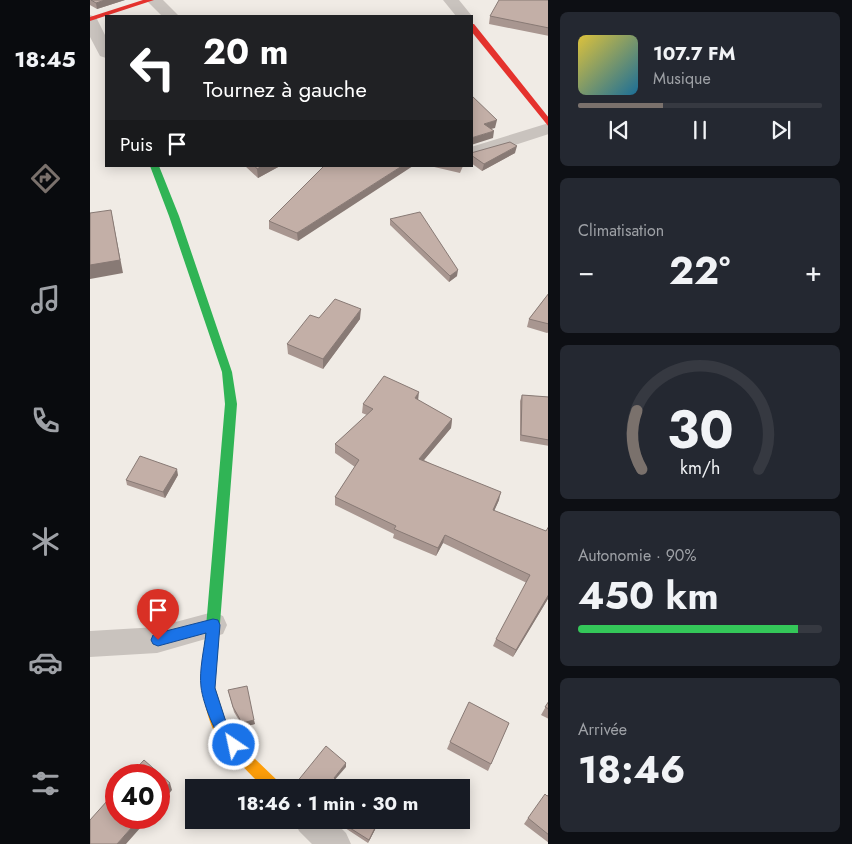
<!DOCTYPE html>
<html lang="fr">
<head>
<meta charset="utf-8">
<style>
	body { margin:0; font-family:Jost,sans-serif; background:#242831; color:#f1f3f6; height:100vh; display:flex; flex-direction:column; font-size:19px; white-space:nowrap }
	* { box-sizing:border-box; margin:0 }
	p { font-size:16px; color:#9ea1a6 }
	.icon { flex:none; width:28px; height:28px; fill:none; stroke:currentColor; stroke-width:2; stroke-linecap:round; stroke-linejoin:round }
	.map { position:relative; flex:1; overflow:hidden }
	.side { display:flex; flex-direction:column; gap:12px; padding:12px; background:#0d0f14; width:304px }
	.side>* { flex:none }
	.hud { position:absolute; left:15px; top:15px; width:368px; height:152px; border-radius:0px; box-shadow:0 2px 12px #0003; background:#202124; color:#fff; overflow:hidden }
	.speed { position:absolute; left:15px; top:764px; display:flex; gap:10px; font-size:25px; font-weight:700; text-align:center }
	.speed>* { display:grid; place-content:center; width:65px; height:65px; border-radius:50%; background:#171b24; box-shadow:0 2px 12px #0003; line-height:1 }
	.speed .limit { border:8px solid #d22; background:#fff; color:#111 }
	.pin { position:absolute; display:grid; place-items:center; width:42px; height:42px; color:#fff; margin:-51px -21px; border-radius:50% 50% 50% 0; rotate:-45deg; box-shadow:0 0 5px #0007 }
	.pin .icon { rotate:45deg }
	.me { position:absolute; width:55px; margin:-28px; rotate:326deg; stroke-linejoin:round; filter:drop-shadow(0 0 4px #0008) }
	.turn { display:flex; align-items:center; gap:18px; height:105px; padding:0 15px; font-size:22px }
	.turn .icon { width:65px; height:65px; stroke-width:2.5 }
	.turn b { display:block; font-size:35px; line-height:42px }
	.then { display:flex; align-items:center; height:48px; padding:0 15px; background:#0003; gap:10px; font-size:19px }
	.big { font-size:38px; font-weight:700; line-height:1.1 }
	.side .widget { flex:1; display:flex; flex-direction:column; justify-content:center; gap:8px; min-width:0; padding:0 18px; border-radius:8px; background:#242831 }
	.side .dial { align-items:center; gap:0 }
	.dial svg { height:130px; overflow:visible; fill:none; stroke:#363941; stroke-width:7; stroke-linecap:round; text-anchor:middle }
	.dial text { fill:#f1f3f6; stroke:none }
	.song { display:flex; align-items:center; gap:15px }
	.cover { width:60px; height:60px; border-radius:8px; background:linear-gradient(135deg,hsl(50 70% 55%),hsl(200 70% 35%)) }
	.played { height:5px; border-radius:2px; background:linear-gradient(90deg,#7a716c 35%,#363941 35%) }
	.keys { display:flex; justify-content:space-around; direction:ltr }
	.heat { display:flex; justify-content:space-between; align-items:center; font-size:28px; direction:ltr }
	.charge { height:8px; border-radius:4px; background:linear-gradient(90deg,#34c759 90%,#363941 0) }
	.trip { position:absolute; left:95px; top:779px; width:285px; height:50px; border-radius:0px; background:#171b24; box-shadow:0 2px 12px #0003; font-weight:700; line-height:50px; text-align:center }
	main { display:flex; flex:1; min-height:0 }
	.menu { display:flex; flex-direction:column; width:90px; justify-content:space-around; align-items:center; background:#090b0e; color:#9ea1a6 }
	.menu .icon { width:35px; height:35px }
	.menu .on { color:#7a716c }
	.menu b { font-size:22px; color:#f1f3f6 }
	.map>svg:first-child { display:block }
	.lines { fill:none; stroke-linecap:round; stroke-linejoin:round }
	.street { fill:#c9c3be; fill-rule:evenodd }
	.fast { fill:#30b455; fill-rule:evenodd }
	.slow { fill:#ff9f0a; fill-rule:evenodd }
	.jam { fill:#e5322d; fill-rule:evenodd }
	.wall { fill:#a89690 }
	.shaded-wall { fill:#887a75 }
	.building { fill:#c3afa7; stroke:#887a75 }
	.route { fill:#1a73e8; stroke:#114b97 }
</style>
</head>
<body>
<main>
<nav class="menu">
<b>18:45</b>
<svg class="icon on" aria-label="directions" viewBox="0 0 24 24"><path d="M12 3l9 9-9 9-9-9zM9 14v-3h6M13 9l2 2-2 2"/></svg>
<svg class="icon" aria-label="music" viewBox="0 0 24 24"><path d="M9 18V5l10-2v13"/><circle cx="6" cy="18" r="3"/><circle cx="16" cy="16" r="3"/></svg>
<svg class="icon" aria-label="phone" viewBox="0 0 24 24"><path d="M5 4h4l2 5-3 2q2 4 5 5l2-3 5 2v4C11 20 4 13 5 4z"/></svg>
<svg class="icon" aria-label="climate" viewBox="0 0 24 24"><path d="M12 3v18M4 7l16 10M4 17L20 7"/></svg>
<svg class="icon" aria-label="car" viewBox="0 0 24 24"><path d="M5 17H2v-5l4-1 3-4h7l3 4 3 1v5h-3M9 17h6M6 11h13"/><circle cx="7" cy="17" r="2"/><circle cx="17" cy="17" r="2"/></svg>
<svg class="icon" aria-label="filters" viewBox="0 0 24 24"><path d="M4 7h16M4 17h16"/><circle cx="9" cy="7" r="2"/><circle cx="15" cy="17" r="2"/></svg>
</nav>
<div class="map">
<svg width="459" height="844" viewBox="0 0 459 844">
	<rect width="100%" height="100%" fill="#f0ebe5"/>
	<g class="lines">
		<path class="street" d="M56,0H73L89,16H72Z
			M353,0H369L382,16H366Z
			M0,15L6,17L16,37V58L10,56L0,37Z
			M459,123V134L381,159V147Z
			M123,612L133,616L137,625L133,634L67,653L0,657V631L67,627Z
			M204,820H243L256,833L261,844H222L209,831Z"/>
		<path class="fast" d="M60,166H69L89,216L142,372L147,404L127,662L125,667L120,668L115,667L113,662L135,404L132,372L79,216Z"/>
		<path class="slow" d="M120,656L125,657L127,662L125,687L137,725L161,755L190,783L192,788H174C157,771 141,755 127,736C116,720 107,676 115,657Z"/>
		<path class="jam" d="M53,0H64L0,21V17Z
			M381,24H384L459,118V127L381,31Z"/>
	</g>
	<path class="wall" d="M0,0H35L7,9L0,5Z
		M459,0V36L399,24L400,16Z
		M381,153H425L392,171L381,163Z
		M155,166H190L168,178Z
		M234,166L208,241L179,229V221Z
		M340,166H373L370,173Z
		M300,219L367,276L359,282L300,225Z
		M459,293V332L457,333L437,327L439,319Z
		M229,318L270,319L233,369L198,354L197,344Z
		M432,395L459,397V446L430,441V401Z
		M328,400L362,419L361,428L334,460L409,500L404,511L459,597L423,657L403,646L406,639L437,583L353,543L346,556L303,538L304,534L245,505V497L265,467L245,453V444L277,415L272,413L273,404Z
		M88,475L75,498L37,485L36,480Z
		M138,690L165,724L153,727L144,712Z
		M459,701V719L451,715Z
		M419,723L398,771L357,749L360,742Z
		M459,795V843L434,824L438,818Z
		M246,820H290L278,843L252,826Z"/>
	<path class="shaded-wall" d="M15,0H35L7,9L6,3Z
		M407,120L405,128L393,131L394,124Z
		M404,131L403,138L381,145V138Z
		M427,146L425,153L392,171L394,164Z
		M172,166H190L168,178L167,169Z
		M312,166H323L208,241L207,233Z
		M21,210L33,273L0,279V265Z
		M368,270L367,276L359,282L360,276Z
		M271,309L270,319L233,369V359Z
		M329,392L328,401L325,398Z
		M362,419L361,428L328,467L329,459Z
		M87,469L88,475L75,498L73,492Z
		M411,492L409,500L401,518L403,510Z
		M355,535L353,543L346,556L348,548Z
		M459,594V597L423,657L426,650Z
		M164,720L165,724L153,727L152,723Z
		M256,763V767L243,782L244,778Z
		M80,783L82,790L69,806V796Z
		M50,818H59L36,844H27Z
		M289,820H290L278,843L279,840Z"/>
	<path class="building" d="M1,0H15L6,3Z
		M409,0H459V28L400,16Z
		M381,95L407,120L394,124L404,131L381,138Z
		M420,142L427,146L394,164L381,155V153Z
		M165,166H172L167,169Z
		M234,166H312L207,233L179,221Z
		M21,210L30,260L0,265V213Z
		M330,212L368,270L360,276L300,219Z
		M459,293V324L439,319Z
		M245,299L271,309L233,359L197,344L220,315L229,318Z
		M294,376L329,392L325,398L362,419L329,459L411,492L403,510L456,531L459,526V594L426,650L406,639L440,575L355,535L348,548L304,529L306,526L245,497L269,460L245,444L283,409L273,404Z
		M432,395L459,397V440L431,435Z
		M50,456L87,469L73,492L36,480Z
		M157,686L164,720L152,723L143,707L138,690Z
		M459,701V709L455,707Z
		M379,702L419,723L401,764L360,742Z
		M236,746L256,763L244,778L258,788H202Z
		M54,760L80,783L69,796V775H40Z
		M26,791V818H50L27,844H0V820Z
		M455,794L457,796L459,795V835L438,818Z
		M249,820H289L279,840L252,823Z"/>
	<path class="route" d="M123,619L128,620L130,625L125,688L137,725L151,745L149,750L144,752C128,745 113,704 111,687C109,670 114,650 116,633L68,646L63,644L61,640L63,635L68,633Z"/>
</svg>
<div class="speed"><div class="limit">40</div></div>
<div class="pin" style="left:68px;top:640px;background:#d93025"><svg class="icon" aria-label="arrive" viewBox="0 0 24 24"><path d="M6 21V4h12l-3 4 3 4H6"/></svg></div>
<svg class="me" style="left:144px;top:745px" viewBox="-20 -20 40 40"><circle r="17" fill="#1a73e8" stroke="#fff" stroke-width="3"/><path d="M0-11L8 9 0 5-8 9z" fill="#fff"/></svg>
<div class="trip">18:46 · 1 min · 30 m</div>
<div class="hud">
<div class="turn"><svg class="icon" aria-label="left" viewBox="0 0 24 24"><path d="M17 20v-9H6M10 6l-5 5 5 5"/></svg><div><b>20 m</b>Tournez à gauche</div></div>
<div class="then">Puis<svg class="icon" aria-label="arrive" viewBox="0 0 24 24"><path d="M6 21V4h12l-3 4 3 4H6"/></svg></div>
</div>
</div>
<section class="side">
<div class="widget">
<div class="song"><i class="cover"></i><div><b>107.7 FM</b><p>Musique</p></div></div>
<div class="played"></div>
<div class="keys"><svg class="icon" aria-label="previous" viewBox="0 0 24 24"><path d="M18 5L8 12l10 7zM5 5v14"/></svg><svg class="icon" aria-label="pause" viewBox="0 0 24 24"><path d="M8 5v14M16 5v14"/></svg><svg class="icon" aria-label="next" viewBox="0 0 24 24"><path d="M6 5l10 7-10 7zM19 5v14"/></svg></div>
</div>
<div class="widget"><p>Climatisation</p>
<div class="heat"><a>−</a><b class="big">22°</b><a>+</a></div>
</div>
<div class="widget dial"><svg viewBox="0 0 100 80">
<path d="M14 69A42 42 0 1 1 86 69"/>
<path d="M14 69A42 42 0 0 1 11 33" stroke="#7a716c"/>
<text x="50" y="56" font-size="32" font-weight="700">30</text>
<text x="50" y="72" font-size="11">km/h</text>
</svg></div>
<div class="widget"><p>Autonomie · 90%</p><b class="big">450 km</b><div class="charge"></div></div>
<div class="widget"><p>Arrivée</p><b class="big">18:46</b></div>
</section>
</main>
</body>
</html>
